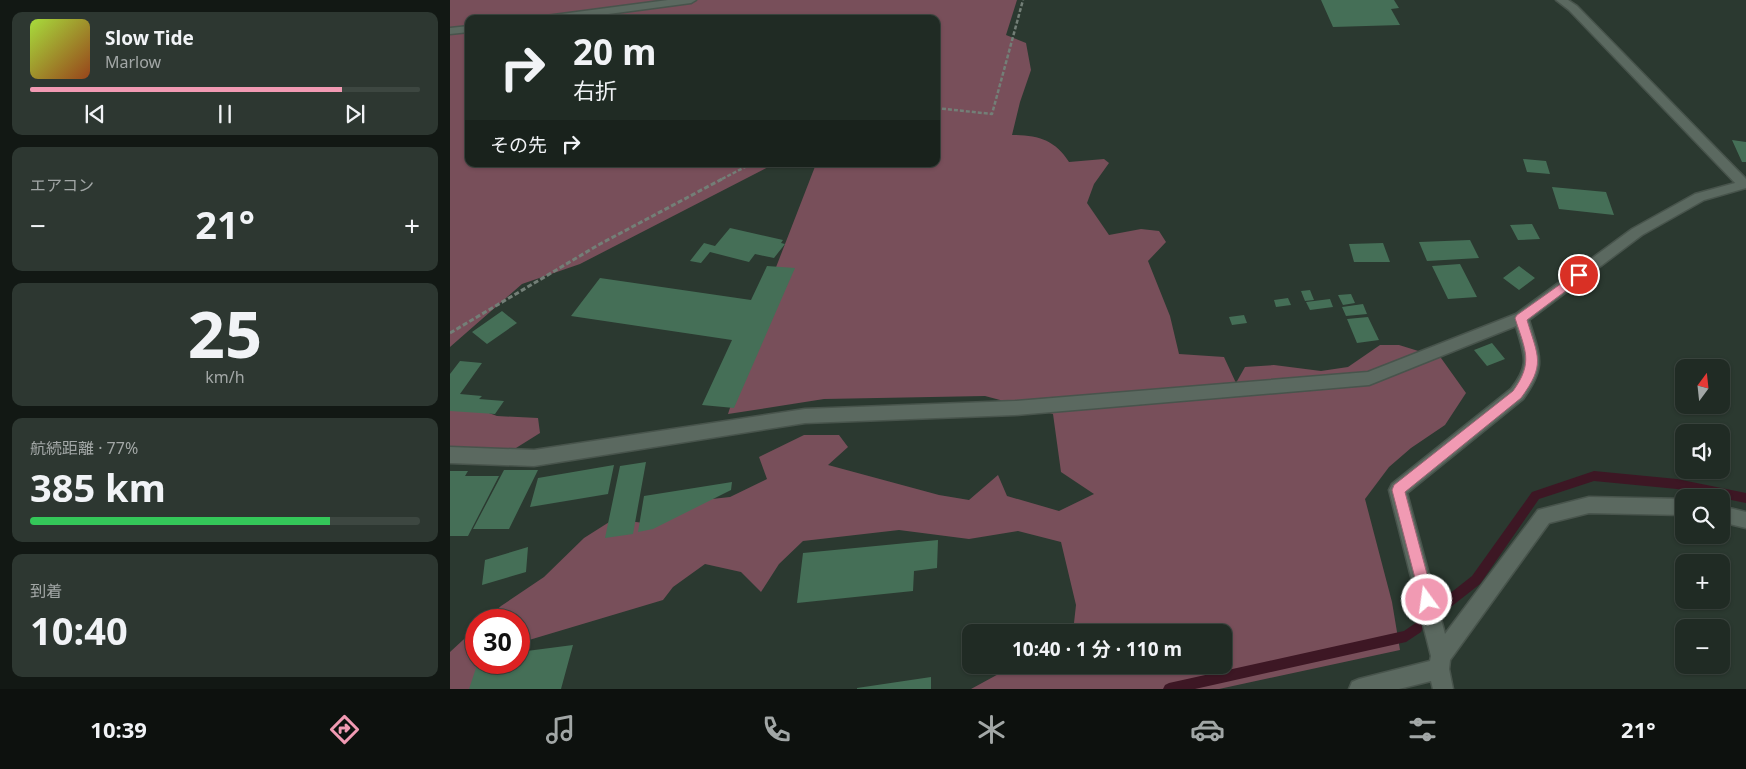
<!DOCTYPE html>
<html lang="ja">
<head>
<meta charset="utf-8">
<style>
	body { margin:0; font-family:"Noto Sans","Noto Sans JP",sans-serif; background:#2d3731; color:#f1f3f6; height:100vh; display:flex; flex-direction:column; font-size:19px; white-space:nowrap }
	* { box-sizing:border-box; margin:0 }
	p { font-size:16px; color:#a2a7a6 }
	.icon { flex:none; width:28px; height:28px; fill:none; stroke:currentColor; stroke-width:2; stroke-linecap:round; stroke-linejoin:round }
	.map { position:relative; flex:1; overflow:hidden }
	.sheet { display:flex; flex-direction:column; gap:12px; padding:12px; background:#121814; width:450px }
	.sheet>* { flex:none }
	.guide { position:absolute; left:15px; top:15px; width:475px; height:152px; border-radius:10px; box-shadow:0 1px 4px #0004,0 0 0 1px #3d4741; background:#202b24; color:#f1f3f6; overflow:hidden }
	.needle { width:32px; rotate:15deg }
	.tools { position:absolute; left:1225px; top:359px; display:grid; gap:10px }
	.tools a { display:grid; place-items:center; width:55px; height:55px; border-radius:10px; background:#202b24; box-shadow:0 1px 4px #0004,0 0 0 1px #3d4741; font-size:25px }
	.speed { position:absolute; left:15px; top:609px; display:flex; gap:10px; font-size:25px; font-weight:700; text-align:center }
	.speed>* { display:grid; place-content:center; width:65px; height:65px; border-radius:50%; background:#202b24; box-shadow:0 1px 4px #0004,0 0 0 1px #3d4741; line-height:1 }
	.speed .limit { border:8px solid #d22; background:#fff; color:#111 }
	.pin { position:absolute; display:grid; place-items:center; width:42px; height:42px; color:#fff; margin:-21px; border:2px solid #fff; border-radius:50%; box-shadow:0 1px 5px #0007 }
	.me { position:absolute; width:55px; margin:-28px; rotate:346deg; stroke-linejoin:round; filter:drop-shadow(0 0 4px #0008) }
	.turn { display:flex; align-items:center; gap:18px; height:105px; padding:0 25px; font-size:22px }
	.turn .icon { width:65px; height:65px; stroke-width:2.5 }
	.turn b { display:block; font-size:35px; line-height:42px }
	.then { display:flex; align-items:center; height:48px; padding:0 25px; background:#0003; gap:10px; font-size:19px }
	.big { font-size:38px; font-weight:700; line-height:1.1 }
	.sheet .tile { flex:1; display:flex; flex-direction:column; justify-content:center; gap:8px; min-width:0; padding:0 18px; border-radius:10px; background:#2d3731 }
	.sheet .dial { align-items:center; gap:0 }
	.dial b { font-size:65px; line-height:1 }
	.song { display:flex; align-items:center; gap:15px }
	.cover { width:60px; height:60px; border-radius:8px; background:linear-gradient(135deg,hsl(80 70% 55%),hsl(20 70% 35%)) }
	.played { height:5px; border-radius:2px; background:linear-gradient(90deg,#f19ab3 80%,#3d4741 80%) }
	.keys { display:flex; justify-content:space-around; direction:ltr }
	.heat { display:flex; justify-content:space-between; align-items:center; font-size:28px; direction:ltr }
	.charge { height:8px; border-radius:4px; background:linear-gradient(90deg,#34c759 77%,#3d4741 0) }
	.trip { position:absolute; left:512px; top:624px; width:270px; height:50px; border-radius:10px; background:#202b24; box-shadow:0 1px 4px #0004,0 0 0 1px #3d4741; font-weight:700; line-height:50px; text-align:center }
	.menu { display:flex; height:80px; justify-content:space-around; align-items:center; background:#0d110e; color:#a2a7a6 }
	.menu .icon { width:35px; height:35px }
	.menu .current { color:#f19ab3 }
	.menu b { font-size:22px; color:#f1f3f6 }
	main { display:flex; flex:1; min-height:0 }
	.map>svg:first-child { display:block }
	.green { fill:#784f5a }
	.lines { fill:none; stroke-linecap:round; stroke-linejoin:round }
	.stream { fill:#3d1724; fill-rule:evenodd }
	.building { fill:#456f57 }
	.lane-casing { stroke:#48544c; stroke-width:3 }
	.street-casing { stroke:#48544c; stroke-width:3 }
	.secondary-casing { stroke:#48544c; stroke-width:3 }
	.path-far1 { stroke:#737f77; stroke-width:2.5; stroke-dasharray:4 2; stroke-linecap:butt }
	.path { stroke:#737f77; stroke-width:3; stroke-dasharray:5 2.5; stroke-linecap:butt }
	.lane { fill:#5b6960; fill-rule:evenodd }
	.street { fill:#5b6960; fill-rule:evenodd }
	.secondary { fill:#5b6960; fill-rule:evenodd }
	.route { fill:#f19ab3; stroke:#9d6474 }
</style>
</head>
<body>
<main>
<section class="sheet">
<div class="tile">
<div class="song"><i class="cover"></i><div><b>Slow Tide</b><p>Marlow</p></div></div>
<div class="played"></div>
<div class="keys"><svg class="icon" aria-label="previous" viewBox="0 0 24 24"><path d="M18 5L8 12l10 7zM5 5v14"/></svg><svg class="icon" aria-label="pause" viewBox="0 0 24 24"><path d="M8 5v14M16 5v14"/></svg><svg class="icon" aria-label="next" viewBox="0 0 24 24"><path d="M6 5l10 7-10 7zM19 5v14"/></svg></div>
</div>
<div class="tile"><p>エアコン</p>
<div class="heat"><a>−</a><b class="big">21°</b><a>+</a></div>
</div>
<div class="tile dial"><b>25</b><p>km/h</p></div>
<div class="tile"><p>航続距離 · 77%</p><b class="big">385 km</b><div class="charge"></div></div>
<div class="tile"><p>到着</p><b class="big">10:40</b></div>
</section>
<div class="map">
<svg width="1296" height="689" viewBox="0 0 1296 689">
	<rect width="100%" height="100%" fill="#2b3930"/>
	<path class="green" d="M0,0H567L556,35L576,43L581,70L570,102L562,135C588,135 605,140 619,162L654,159L659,163L644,184L637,203L659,235L691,229L709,231L716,242L698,261L720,316L729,354L774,357L786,383L795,367L824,365L871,371L898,367L930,345H949L991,358L1016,393L995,425L961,448L939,467L915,499L942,602L950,650L769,689H521L565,665H774V632H623L626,605L611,542L568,531L519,539L449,530L353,541L329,564L311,592L291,572L255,564L223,587L213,600L69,643V620H35L51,606L94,577L134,538L164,519L201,524L253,500L280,497L317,479L309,457L354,435H389L398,447L378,465L489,495L519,500L548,475L557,496L609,511L644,494L611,472L603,414L535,396L374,399L278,414L323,275L366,164H486V19H19V164H324L130,264L72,284L0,347Z
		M9,402L47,416L88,418L90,433L66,448L30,450L0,448V403Z
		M26,628V662L34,663L26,689H0V652Z"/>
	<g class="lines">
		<path class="stream" d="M1144,471L1227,479L1296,493V503L1227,489L1144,481L1089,499L1030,584L997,610L993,611L989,610L988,606L989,602L1022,576L1082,492Z
			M967,622L971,624L973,628L971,632L956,642L745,689H713L715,685L719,683L954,631Z"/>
	</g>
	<path class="building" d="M871,0H944L949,8L941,9L950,25L883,27Z
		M1282,140L1296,142V162H1292Z
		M1073,159L1096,161L1100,174L1077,172Z
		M1102,187L1156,192L1164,215L1109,209Z
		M1082,224L1090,239L1068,240L1060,225Z
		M280,228L333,240L331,243L335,244L324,258L305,254L299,262L260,252L251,263L240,261L254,243L265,246Z
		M1020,240L1029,258L977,261L969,242Z
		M933,243L940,262H904L899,244Z
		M1010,264L1027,297L998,299L982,266Z
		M317,266L345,268L284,408L252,405L282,340L121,316L150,278L301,300Z
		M1069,266L1085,278L1069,290L1053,278Z
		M860,290L864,300L855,301L851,291Z
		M901,294L905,303L893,305L888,295Z
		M838,298L841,305L826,307L824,300Z
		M880,299L883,307L860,310L856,302Z
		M913,304L917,314L896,316L892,307Z
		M52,311L67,323L37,344L22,332Z
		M794,315L797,323L782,325L779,317Z
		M918,317L929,340L907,343L897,319Z
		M1042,343L1055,359L1037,366L1024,350Z
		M10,361L32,363L10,394L32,396L29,399L54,401L45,414L0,411V374Z
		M196,462L183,534L155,538L170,466Z
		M164,465L158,494L80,507L88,478Z
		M54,470H88L59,529H23Z
		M0,471H18L15,476H49L18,536H0Z
		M282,482L281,490L203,529L188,532L194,496Z
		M488,540L487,568L464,571L463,591L347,603L353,553Z
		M78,547L76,572L32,585L35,560Z
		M123,645L111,689H19L28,662H69V652Z
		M481,677V689H407V688Z"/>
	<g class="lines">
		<defs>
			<path id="lane" d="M218,0H246L241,3L121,19H91L96,16Z
				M19,26V32L0,34V28Z"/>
			<path id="street" d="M1296,180V188L1254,200L1192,235L1079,320C1090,357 1097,366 1073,399L957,493L995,634L1088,510L1139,497L1234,499V515L1139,513L1099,523L1000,660L999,669L1003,689H983L981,681L949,689H899L902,682L909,679L980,661L981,656L939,490L942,484L1061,389C1081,364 1074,355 1066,326L919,385L565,415L355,423L84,466L0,463V447L84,450L355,409L565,401L918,372L1066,314L1182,229L1245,194Z
				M1271,506L1296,512V528L1271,522Z"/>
			<path id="secondary" d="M1106,0H1118L1127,6L1296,179V188L1289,187L1119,10Z"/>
		</defs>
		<use href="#lane" class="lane-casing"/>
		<use href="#street" class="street-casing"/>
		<use href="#secondary" class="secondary-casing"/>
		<path class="path-far1" d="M486,108L542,114L573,0
			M272,179L301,164"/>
		<path class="path" d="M0,333L150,244L274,178"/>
		<use href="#lane" class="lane"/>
		<use href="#street" class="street"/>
		<use href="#secondary" class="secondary"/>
	</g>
	<path class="route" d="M1129,271L1133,272L1134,275L1133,278L1077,320C1088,357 1096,364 1071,398L955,492L984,600L982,605L977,607L972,605L942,490L944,485L1063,391C1084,362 1075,350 1065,318L1067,315Z"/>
</svg>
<div class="tools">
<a><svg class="needle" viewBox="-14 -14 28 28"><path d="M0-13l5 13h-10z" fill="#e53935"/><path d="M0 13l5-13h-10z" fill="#a2a7a6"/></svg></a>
<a><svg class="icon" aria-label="sound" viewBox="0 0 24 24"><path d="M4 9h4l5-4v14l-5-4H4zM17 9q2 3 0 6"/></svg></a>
<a><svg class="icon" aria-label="search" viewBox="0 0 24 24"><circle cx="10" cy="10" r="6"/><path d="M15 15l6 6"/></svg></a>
<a>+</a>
<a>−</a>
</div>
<div class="speed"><div class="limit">30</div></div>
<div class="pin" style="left:1129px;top:275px;background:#d93025"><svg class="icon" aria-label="arrive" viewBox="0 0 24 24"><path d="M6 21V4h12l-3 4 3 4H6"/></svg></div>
<svg class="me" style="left:977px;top:600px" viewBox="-20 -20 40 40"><circle r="17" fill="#f19ab3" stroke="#fff" stroke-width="3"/><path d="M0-11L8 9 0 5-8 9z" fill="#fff"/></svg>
<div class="trip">10:40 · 1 分 · 110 m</div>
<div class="guide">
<div class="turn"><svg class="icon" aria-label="right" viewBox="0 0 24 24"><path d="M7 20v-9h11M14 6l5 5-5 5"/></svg><div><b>20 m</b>右折</div></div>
<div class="then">その先<svg class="icon" aria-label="right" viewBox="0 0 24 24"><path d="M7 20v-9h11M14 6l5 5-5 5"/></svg></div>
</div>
</div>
</main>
<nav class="menu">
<b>10:39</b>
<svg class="icon current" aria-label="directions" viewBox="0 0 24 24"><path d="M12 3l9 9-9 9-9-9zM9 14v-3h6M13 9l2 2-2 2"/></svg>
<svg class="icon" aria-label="music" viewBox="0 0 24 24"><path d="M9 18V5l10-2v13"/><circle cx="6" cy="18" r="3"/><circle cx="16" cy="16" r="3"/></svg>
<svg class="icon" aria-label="phone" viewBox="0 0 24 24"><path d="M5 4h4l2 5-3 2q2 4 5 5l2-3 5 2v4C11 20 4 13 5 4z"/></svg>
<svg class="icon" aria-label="climate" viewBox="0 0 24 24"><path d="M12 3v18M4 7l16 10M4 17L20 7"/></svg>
<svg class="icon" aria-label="car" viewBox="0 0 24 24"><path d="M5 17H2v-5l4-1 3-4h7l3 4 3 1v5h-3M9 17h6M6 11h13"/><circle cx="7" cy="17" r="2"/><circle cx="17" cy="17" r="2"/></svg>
<svg class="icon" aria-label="filters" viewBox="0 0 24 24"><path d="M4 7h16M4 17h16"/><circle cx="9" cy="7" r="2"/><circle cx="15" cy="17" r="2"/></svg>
<b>21°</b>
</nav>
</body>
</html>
